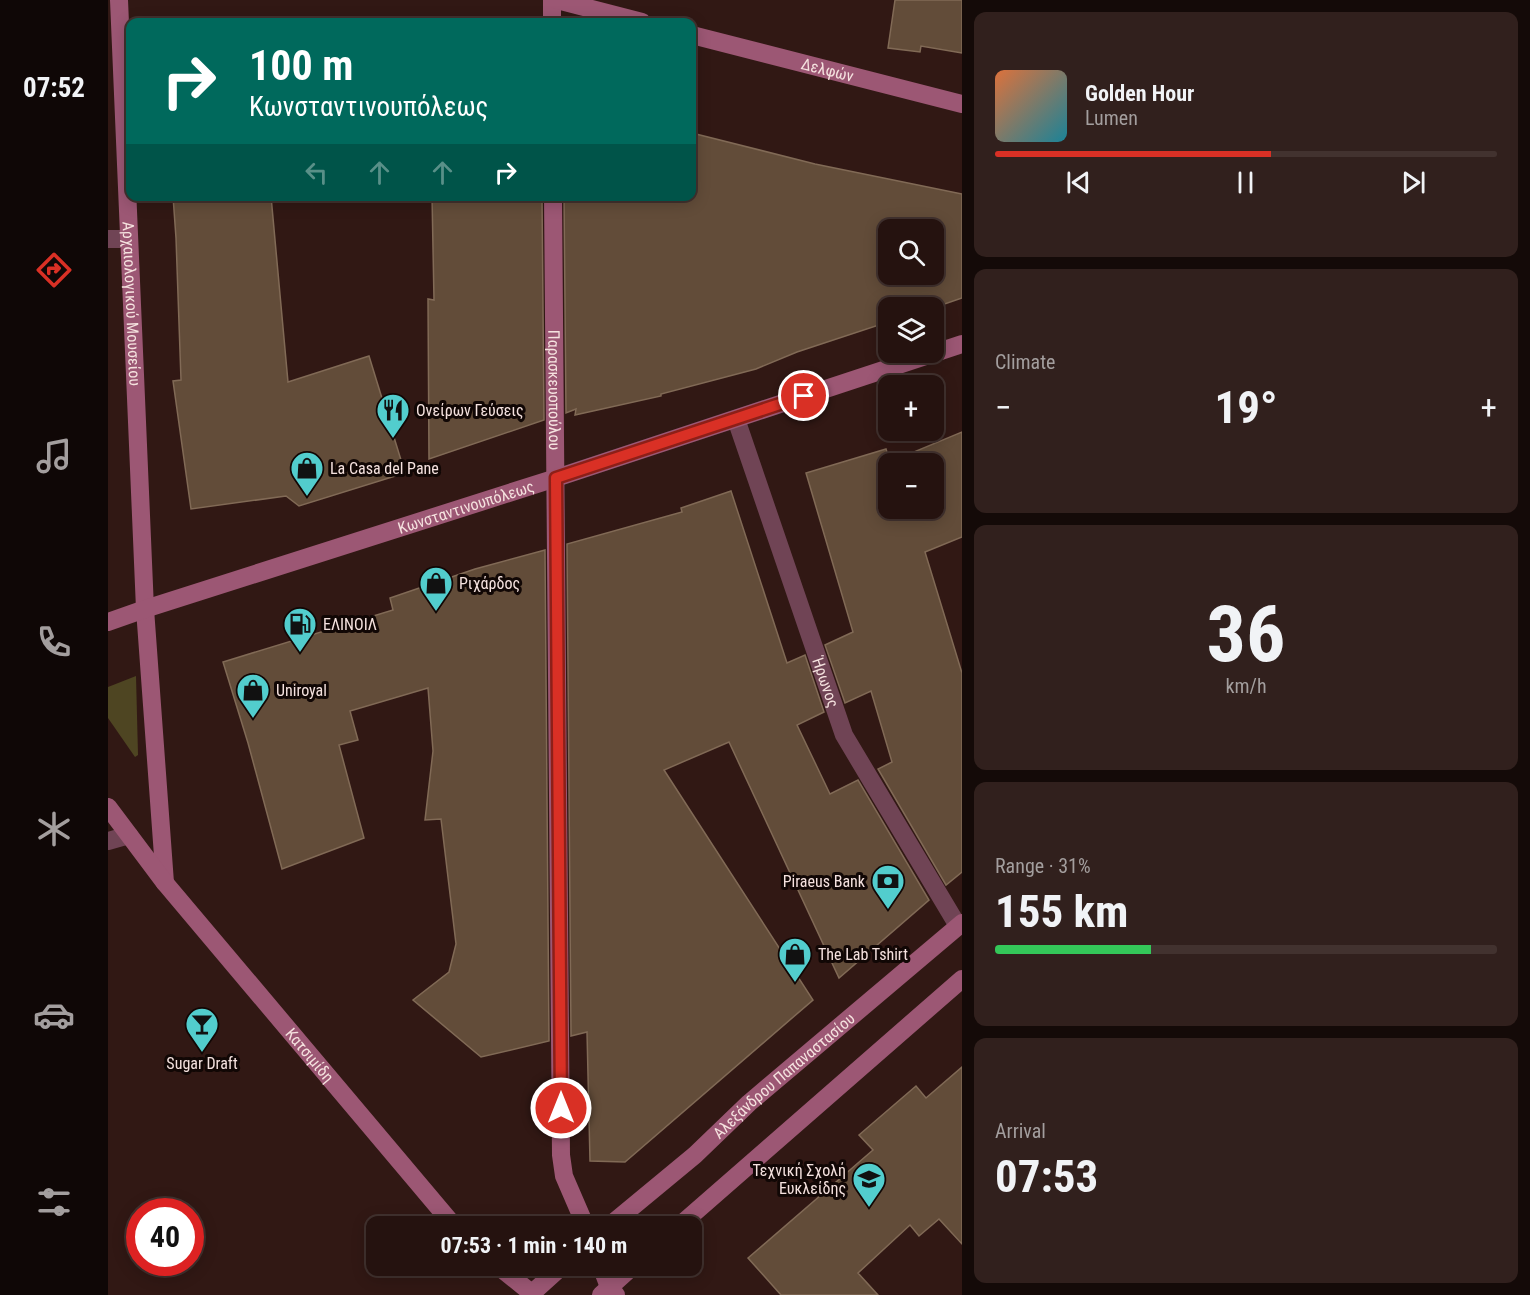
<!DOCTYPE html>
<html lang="en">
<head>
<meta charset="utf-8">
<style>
	body { margin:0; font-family:"Roboto Condensed",sans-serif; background:#31201d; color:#f1f3f6; height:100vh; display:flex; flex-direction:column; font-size:22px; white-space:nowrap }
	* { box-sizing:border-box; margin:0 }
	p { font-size:20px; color:#a39e9e }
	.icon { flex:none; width:33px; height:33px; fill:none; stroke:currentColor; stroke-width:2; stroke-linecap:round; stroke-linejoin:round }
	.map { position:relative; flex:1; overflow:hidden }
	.panel { display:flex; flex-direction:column; gap:12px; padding:12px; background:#140a08; width:568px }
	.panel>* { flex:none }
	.banner { position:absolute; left:18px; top:18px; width:570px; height:183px; border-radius:12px; box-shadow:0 3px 15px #0003,0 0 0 2px #42322f; background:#00695c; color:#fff; overflow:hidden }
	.buttons { position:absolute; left:770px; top:219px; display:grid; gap:12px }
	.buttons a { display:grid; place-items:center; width:66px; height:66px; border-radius:12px; background:#25120f; box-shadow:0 3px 15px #0003,0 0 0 2px #42322f; font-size:30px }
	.speed { position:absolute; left:18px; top:1198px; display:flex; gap:12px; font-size:30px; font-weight:700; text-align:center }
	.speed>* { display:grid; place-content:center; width:78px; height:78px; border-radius:50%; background:#25120f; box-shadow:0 3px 15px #0003,0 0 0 2px #42322f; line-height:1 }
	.speed .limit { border:9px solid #d22; background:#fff; color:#111 }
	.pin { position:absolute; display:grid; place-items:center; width:51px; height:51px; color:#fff; margin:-26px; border:3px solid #fff; border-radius:50%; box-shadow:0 2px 6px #0007 }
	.me { position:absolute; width:66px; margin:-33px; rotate:0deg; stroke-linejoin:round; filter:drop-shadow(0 0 4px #0008) }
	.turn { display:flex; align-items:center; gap:21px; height:126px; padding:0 24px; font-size:27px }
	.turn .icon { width:78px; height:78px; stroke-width:2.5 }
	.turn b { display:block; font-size:42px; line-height:51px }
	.lanes { display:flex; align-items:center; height:57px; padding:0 24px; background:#0003; justify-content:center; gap:30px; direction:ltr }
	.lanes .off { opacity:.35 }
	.big { font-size:45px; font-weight:700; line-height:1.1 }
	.panel .card { flex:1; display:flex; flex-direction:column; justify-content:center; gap:9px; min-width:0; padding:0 21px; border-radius:12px; background:#31201d }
	.panel .dial { align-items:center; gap:0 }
	.dial b { font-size:78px; line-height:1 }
	.song { display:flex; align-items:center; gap:18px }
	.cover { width:72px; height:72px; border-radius:9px; background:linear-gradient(135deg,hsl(20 70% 55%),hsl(190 70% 35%)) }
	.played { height:6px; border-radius:3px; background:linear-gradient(90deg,#d93025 55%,#42322f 55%) }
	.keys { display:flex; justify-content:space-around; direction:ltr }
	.heat { display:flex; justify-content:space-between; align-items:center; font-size:33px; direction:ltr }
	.charge { height:9px; border-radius:4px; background:linear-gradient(90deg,#34c759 31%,#42322f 0) }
	.trip { position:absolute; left:258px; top:1216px; width:336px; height:60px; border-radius:12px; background:#25120f; box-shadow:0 3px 15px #0003,0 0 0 2px #42322f; font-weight:700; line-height:60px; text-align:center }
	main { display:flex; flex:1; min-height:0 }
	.dock { display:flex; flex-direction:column; width:108px; justify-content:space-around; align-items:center; background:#0f0706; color:#a39e9e }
	.dock .icon { width:42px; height:42px }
	.dock .selected { color:#d93025 }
	.dock b { font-size:27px; color:#f1f3f6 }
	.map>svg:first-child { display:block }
	.green { fill:#4e4522 }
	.building { fill:#624c39; stroke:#816a56; stroke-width:1.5; fill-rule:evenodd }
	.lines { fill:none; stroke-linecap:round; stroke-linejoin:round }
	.street { stroke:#704455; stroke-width:18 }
	.secondary { stroke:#9c5774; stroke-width:18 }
	.route-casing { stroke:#8d1f18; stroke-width:15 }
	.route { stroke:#d93025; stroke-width:10 }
	.labels { text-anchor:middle; stroke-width:6; stroke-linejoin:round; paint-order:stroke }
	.street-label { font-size:16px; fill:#f5e2df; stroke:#110705 }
	.poi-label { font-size:16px; fill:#f5e2df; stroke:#110705; text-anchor:start }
</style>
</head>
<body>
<main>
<nav class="dock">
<b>07:52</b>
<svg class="icon selected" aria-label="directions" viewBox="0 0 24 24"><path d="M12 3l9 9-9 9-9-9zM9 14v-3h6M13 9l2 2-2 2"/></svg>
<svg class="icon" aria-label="music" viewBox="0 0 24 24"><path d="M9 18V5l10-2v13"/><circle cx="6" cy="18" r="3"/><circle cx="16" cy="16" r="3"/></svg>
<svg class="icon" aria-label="phone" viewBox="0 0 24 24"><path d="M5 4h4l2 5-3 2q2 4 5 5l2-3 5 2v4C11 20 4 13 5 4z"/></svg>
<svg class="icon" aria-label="climate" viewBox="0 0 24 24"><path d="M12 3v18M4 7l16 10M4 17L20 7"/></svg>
<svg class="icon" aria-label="car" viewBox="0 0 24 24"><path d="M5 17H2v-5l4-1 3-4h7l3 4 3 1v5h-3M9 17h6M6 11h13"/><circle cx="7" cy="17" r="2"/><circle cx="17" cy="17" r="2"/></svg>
<svg class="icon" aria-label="filters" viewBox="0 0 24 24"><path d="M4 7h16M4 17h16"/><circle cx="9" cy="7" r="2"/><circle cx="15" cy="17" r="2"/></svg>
</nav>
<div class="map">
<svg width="854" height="1295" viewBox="0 0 854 1295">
	<rect width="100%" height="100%" fill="#311814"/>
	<path class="green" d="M28,676L30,755L27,757L0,718V687Z"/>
	<path class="building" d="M787,0H854V53L813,46L812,52L780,48Z
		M584,133L707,164L854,194V298L825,308H780V322L689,352L648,369L553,394V396L467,415L468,409L458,413L456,196H584ZM780,230H825V274H780Z
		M65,196H163L180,382L261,356L297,473L191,506L178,496L83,509L65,381L73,380L68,238Z
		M324,196H434L436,420L321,459L320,299L326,300Z
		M854,432V537L817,552L854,673V872L838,885L770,769L784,762L763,691L737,703L717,645L745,632L698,473L778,449L782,462ZM780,464H825V508H780Z
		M623,491L679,663L697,655L716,712L689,725L722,794L750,780L821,900L731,978L621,742L556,770L705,1000L517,1162L482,1161L479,1032L463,1036L459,544L574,512L573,508Z
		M437,550L441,1041L373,1057L305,1000L341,972L348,944L333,819L317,820L325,751L320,688L242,711L250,740L231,745L256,838L174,869L140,743L115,662L285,610L282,598L367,569Z
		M854,1067V1244L831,1219L811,1236L802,1225L750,1273L770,1295H673L640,1258L765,1150L751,1135L808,1086L818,1098Z"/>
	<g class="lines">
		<g class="street">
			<path d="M0,239H21"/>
			<path id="s1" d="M628,419L736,735L850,926"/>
			<path d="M0,841L21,835"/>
		</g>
		<g class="secondary">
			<path id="s2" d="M11,0L37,609L57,883"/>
			<path d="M444,0V22"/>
			<path d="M449,0L534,22"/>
			<path id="s3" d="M584,35L854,104"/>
			<path id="s4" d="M445,196L453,1155L456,1176L478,1227"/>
			<path id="s5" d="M0,622L37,609L448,478L854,344"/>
			<path id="s6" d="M0,807L57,883L347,1227"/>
			<path id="s7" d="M500,1227L587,1155L641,1103L854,923"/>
			<path d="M570,1227L854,979"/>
			<path d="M390,1266L426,1295"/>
			<path d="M493,1266L501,1287L508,1295"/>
			<path d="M422,1295L454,1266"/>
			<path d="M493,1295L525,1266"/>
		</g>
	</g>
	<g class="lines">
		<defs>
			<path id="route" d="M453,1108L448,478L696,396"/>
		</defs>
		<use href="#route" class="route-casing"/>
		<use href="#route" class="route"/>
	</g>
	<defs>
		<symbol id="restaurant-pin" viewBox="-11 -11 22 30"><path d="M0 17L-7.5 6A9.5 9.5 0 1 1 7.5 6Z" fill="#52cdcd" stroke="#110705"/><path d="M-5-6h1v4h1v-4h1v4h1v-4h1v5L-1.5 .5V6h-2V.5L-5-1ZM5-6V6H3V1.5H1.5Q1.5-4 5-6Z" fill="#111"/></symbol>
		<symbol id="shop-pin" viewBox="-11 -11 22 30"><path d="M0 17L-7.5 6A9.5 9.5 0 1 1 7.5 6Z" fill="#52cdcd" stroke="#110705"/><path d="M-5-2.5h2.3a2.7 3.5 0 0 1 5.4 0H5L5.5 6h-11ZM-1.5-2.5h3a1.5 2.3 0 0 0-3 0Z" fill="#111"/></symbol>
		<symbol id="fuel-pin" viewBox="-11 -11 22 30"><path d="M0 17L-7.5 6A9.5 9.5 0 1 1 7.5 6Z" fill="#52cdcd" stroke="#110705"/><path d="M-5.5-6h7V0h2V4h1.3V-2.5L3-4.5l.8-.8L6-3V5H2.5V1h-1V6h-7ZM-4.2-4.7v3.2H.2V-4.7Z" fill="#111"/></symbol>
		<symbol id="bank-pin" viewBox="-11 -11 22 30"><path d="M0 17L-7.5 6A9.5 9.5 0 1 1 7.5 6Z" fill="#52cdcd" stroke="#110705"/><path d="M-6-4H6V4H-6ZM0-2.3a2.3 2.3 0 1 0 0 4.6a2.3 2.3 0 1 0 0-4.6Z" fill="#111"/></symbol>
		<symbol id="bar-pin" viewBox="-11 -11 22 30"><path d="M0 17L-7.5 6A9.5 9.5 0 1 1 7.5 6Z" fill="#52cdcd" stroke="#110705"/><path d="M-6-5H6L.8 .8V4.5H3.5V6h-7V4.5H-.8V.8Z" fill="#111"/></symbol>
		<symbol id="school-pin" viewBox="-11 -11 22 30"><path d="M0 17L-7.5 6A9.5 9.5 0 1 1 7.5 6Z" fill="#52cdcd" stroke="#110705"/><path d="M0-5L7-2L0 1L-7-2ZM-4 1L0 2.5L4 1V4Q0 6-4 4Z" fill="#111"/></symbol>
	</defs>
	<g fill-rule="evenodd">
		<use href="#restaurant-pin" x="266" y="391" width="38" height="52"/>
		<use href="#shop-pin" x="180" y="449" width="38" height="52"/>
		<use href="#shop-pin" x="309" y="564" width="38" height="52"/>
		<use href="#fuel-pin" x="173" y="605" width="38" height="52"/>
		<use href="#shop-pin" x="126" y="671" width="38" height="52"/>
		<use href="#bank-pin" x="761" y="862" width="38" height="52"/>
		<use href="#shop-pin" x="668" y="935" width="38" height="52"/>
		<use href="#bar-pin" x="75" y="1005" width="38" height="52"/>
		<use href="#school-pin" x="742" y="1160" width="38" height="52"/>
	</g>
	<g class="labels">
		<g class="street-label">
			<text dy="6" stroke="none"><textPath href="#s3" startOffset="140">Δελφών</textPath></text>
			<text dy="6" stroke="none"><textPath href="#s2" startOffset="304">Αρχαιολογικού Μουσείου</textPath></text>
			<text dy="6" stroke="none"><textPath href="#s4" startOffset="194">Παρασκευοπούλου</textPath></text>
			<text dy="6" stroke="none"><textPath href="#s5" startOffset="376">Κωνσταντινουπόλεως</textPath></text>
			<text dy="6" stroke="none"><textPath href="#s1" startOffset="278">Ήρωνος</textPath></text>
			<text dy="6" stroke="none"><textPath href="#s6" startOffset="320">Κατσιμίδη</textPath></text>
			<text dy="6" stroke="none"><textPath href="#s7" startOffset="232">Αλεξάνδρου Παπαναστασίου</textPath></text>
		</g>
		<g class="poi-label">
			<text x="308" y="416">Ονείρων Γεύσεις</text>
			<text x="222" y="474">La Casa del Pane</text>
			<text x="351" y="589">Ριχάρδος</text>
			<text x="215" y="630">ΕΛΙΝΟΙΛ</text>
			<text x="168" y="696">Uniroyal</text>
			<text x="757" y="887" text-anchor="end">Piraeus Bank</text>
			<text x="710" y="960">The Lab Tshirt</text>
			<text x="94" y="1069" text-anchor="middle">Sugar Draft</text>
			<text x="738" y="1176" text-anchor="end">Τεχνική Σχολή<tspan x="738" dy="18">Ευκλείδης</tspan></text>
		</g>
	</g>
</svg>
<div class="buttons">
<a><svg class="icon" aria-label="search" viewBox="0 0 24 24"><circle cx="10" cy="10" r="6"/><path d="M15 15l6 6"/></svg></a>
<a><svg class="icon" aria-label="layers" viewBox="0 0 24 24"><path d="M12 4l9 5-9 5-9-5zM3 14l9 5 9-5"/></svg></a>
<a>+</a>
<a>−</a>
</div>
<div class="speed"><div class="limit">40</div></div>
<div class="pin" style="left:696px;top:396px;background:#d93025"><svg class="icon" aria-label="arrive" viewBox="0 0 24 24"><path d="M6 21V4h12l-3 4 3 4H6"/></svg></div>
<svg class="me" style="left:453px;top:1108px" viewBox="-20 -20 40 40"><circle r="17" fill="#d93025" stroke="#fff" stroke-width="3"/><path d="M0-11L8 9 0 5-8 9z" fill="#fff"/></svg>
<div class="trip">07:53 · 1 min · 140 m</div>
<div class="banner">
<div class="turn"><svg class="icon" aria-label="right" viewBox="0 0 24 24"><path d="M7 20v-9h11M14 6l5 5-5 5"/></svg><div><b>100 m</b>Κωνσταντινουπόλεως</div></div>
<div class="lanes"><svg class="icon off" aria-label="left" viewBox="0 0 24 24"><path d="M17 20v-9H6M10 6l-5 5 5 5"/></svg><svg class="icon off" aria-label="ahead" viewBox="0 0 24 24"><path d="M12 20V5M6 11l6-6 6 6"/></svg><svg class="icon off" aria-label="ahead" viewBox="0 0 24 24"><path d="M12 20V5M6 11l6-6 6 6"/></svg><svg class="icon" aria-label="right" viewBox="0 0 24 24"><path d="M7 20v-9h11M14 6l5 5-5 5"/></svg></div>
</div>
</div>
<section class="panel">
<div class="card">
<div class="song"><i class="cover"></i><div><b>Golden Hour</b><p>Lumen</p></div></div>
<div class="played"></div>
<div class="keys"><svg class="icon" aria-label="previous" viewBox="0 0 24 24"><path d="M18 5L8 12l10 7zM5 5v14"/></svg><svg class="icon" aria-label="pause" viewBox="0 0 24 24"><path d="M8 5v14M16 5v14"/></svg><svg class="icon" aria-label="next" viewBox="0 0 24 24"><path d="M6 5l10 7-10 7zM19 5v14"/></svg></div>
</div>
<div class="card"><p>Climate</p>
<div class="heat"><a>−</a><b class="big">19°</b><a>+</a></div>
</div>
<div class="card dial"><b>36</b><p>km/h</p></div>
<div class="card"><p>Range · 31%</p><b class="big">155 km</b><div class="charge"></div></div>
<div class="card"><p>Arrival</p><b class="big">07:53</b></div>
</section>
</main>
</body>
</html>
